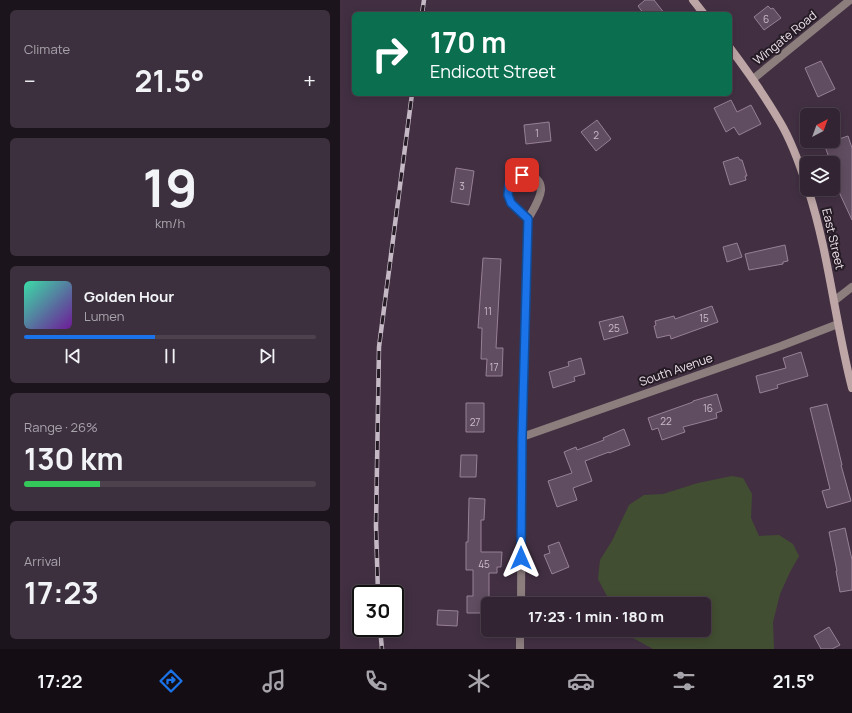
<!DOCTYPE html>
<html lang="en">
<head>
<meta charset="utf-8">
<style>
	body { margin:0; font-family:Manrope,sans-serif; background:#3d303e; color:#f1f3f6; height:100vh; display:flex; flex-direction:column; font-size:15px; white-space:nowrap }
	* { box-sizing:border-box; margin:0 }
	p { font-size:13px; color:#a8a4ac }
	.icon { flex:none; width:22px; height:22px; fill:none; stroke:currentColor; stroke-width:2; stroke-linecap:round; stroke-linejoin:round }
	.map { position:relative; flex:1; overflow:hidden }
	.sheet { display:flex; flex-direction:column; gap:10px; padding:10px; background:#1c141c; width:340px }
	.sheet>* { flex:none }
	.top-card { position:absolute; left:12px; top:12px; width:380px; height:84px; border-radius:6px; box-shadow:0 2px 10px #0003,0 0 0 1px #4d414d; background:#0b6e4f; color:#fff; overflow:hidden }
	.needle { width:26px; rotate:41deg }
	.buttons { position:absolute; left:460px; top:108px; display:grid; gap:8px }
	.buttons a { display:grid; place-items:center; width:40px; height:40px; border-radius:6px; background:#322432; box-shadow:0 2px 10px #0003,0 0 0 1px #4d414d; font-size:20px }
	.speed { position:absolute; left:12px; top:585px; display:flex; gap:8px; font-size:20px; font-weight:700; text-align:center }
	.speed>* { display:grid; place-content:center; width:52px; height:52px; border-radius:50%; background:#322432; box-shadow:0 2px 10px #0003,0 0 0 1px #4d414d; line-height:1 }
	.speed .limit { border:2px solid #111; border-radius:6px; background:#fff; color:#111 }
	.pin { position:absolute; display:grid; place-items:center; width:34px; height:34px; color:#fff; margin:-17px; border-radius:8px; box-shadow:0 2px 6px #0006 }
	.me { position:absolute; width:44px; margin:-22px; rotate:0deg; stroke-linejoin:round; filter:drop-shadow(0 0 3px #0008) }
	.turn { display:flex; align-items:center; gap:14px; height:84px; padding:0 12px; font-size:18px }
	.turn .icon { width:52px; height:52px; stroke-width:2.5 }
	.turn b { display:block; font-size:28px; line-height:34px }
	.big { font-size:30px; font-weight:700; line-height:1.1 }
	.sheet .widget { flex:1; display:flex; flex-direction:column; justify-content:center; gap:6px; min-width:0; padding:0 14px; border-radius:6px; background:#3d303e }
	.sheet .dial { align-items:center; gap:0 }
	.dial b { font-size:52px; line-height:1 }
	.song { display:flex; align-items:center; gap:12px }
	.cover { width:48px; height:48px; border-radius:6px; background:linear-gradient(135deg,hsl(160 70% 55%),hsl(280 70% 35%)) }
	.played { height:4px; border-radius:2px; background:linear-gradient(90deg,#1a73e8 45%,#4d414d 45%) }
	.keys { display:flex; justify-content:space-around; direction:ltr }
	.heat { display:flex; justify-content:space-between; align-items:center; font-size:22px; direction:ltr }
	.charge { height:6px; border-radius:3px; background:linear-gradient(90deg,#34c759 26%,#4d414d 0) }
	.trip { position:absolute; left:141px; top:597px; width:230px; height:40px; border-radius:6px; background:#322432; box-shadow:0 2px 10px #0003,0 0 0 1px #4d414d; font-weight:700; line-height:40px; text-align:center }
	.tab-bar { display:flex; height:64px; justify-content:space-around; align-items:center; background:#140e14; color:#a8a4ac }
	.tab-bar .icon { width:28px; height:28px }
	.tab-bar .active { color:#1a73e8 }
	.tab-bar b { font-size:18px; color:#f1f3f6 }
	main { display:flex; flex:1; min-height:0 }
	.map>svg:first-child { display:block }
	.green { fill:#424e31 }
	.building { fill:#614d61; stroke:#968096 }
	.lines { fill:none; stroke-linecap:round; stroke-linejoin:round }
	.street { stroke:#8d7e7e; stroke-width:8 }
	.secondary { stroke:#bea6a6; stroke-width:8 }
	.rail-casing { stroke:#c6b9c6; stroke-width:4.5 }
	.rail { stroke:#241b24; stroke-width:3; stroke-dasharray:9; stroke-linecap:butt }
	.route-casing { stroke:#114b97; stroke-width:10 }
	.route { stroke:#1a73e8; stroke-width:7 }
	.labels { text-anchor:middle; stroke-width:4; stroke-linejoin:round; paint-order:stroke }
	.number-label { font-size:10px; fill:#cabcc9 }
	.street-label { font-size:12px; fill:#ede1ec; stroke:#241b24 }
</style>
</head>
<body>
<main>
<section class="sheet">
<div class="widget"><p>Climate</p>
<div class="heat"><a>−</a><b class="big">21.5°</b><a>+</a></div>
</div>
<div class="widget dial"><b>19</b><p>km/h</p></div>
<div class="widget">
<div class="song"><i class="cover"></i><div><b>Golden Hour</b><p>Lumen</p></div></div>
<div class="played"></div>
<div class="keys"><svg class="icon" aria-label="previous" viewBox="0 0 24 24"><path d="M18 5L8 12l10 7zM5 5v14"/></svg><svg class="icon" aria-label="pause" viewBox="0 0 24 24"><path d="M8 5v14M16 5v14"/></svg><svg class="icon" aria-label="next" viewBox="0 0 24 24"><path d="M6 5l10 7-10 7zM19 5v14"/></svg></div>
</div>
<div class="widget"><p>Range · 26%</p><b class="big">130 km</b><div class="charge"></div></div>
<div class="widget"><p>Arrival</p><b class="big">17:23</b></div>
</section>
<div class="map">
<svg width="512" height="649" viewBox="0 0 512 649">
	<rect width="100%" height="100%" fill="#423042"/>
	<path class="green" d="M392,476L403,478L412,494L411,518L419,536L439,535L453,544L459,556L450,572L440,594L433,622L434,649H313L293,638L287,630H364V604H271L258,579L260,560L272,541L289,505L304,495L323,494L358,483Z"/>
	<path class="building" d="M305,0H314L325,14H304L298,6Z
		M428,6L431,9L433,8L441,18L424,30L414,17Z
		M481,61L495,89L478,97L465,68Z
		M391,100L397,112L411,105L421,124L399,135L394,127L386,132L374,108Z
		M257,120L271,139L256,151L241,132Z
		M209,122L211,141L186,144L184,125Z
		M508,136L512,148V220L493,179V163H491L484,144Z
		M398,157L400,160H402L407,176H405L406,180L390,185L383,162Z
		M116,168L134,171L129,205L111,202Z
		M397,243L402,257L387,262L383,247Z
		M445,245L448,261L443,262V264L409,270L405,254Z
		M143,258L161,259L156,348H163L162,376H146L147,359H141L142,328H138Z
		M372,306L378,322L331,339L330,335L317,338L314,326L316,325L315,321L334,316L335,319Z
		M283,316L288,333L264,340L259,322Z
		M461,352L468,376L437,385L438,388L420,393L416,376L446,368L443,358Z
		M241,358L245,374L234,377L235,381L213,388L209,372L229,366L228,362Z
		M377,394L382,411L376,413L377,418L343,427L345,432L322,440L318,428L312,430L308,418L353,402V401Z
		M126,403H144V432H126Z
		M487,404L496,440L502,465H501L511,501L487,508L482,491L490,489L470,408Z
		M284,429L290,445L269,453V452L245,461L252,481L233,488L237,500L217,507L208,481L232,473L224,452L236,447L237,450L264,440L263,438Z
		M121,455H137L136,477H120Z
		M129,498L145,499L144,520H141V552H162L161,567H157V573H149V604H148V613H127V596H133V570H126V542H128Z
		M505,528L512,560V590L500,592L496,571H497L489,532Z
		M219,542L229,567L212,574L204,555L210,553L208,546Z
		M98,610L118,611L117,626L97,625Z
		M489,627L500,645L492,649H481L474,636Z"/>
	<g class="lines">
		<path class="street" d="M413,79L510,0
			M494,301L512,287
			M182,437L441,346L498,324
			M181,604L182,437L188,219C193,210 200,200 201,190C202,171 170,168 169,189C168,194 169,200 172,204C177,209 183,214 188,219
			M180,649V630"/>
		<path class="secondary" d="M353,0L364,14
			M390,48C408,72 425,96 440,122C452,142 460,165 467,187
			M468,189C489,254 495,322 512,388"/>
		<defs>
			<path id="rail" d="M82,14L84,0
				M38,594L36,526L39,347L72,94
				M40,628L42,649"/>
		</defs>
		<use href="#rail" class="rail-casing"/>
		<use href="#rail" class="rail"/>
	</g>
	<g class="lines">
		<defs>
			<path id="route" d="M181,558L182,437L188,219L171,203L168,195L169,185L174,177L182,175"/>
		</defs>
		<use href="#route" class="route-casing"/>
		<use href="#route" class="route"/>
	</g>
	<g class="labels">
		<g class="number-label">
			<text x="426" y="23">6</text>
			<text x="197" y="137">1</text>
			<text x="256" y="139">2</text>
			<text x="122" y="190">3</text>
			<text x="148" y="315">11</text>
			<text x="364" y="322">15</text>
			<text x="274" y="332">25</text>
			<text x="154" y="371">17</text>
			<text x="368" y="412">16</text>
			<text x="326" y="425">22</text>
			<text x="135" y="426">27</text>
			<text x="144" y="568">45</text>
		</g>
		<g class="street-label">
			<text transform="translate(445 38) rotate(-39)" y="4">Wingate Road</text>
			<text transform="translate(493 239) rotate(77)" y="4">East Street</text>
			<text transform="translate(336 370) rotate(-19)" y="4">South Avenue</text>
		</g>
	</g>
</svg>
<div class="buttons">
<a><svg class="needle" viewBox="-14 -14 28 28"><path d="M0-13l5 13h-10z" fill="#e53935"/><path d="M0 13l5-13h-10z" fill="#a8a4ac"/></svg></a>
<a><svg class="icon" aria-label="layers" viewBox="0 0 24 24"><path d="M12 4l9 5-9 5-9-5zM3 14l9 5 9-5"/></svg></a>
</div>
<div class="speed"><div class="limit">30</div></div>
<div class="pin" style="left:182px;top:175px;background:#d93025"><svg class="icon" aria-label="arrive" viewBox="0 0 24 24"><path d="M6 21V4h12l-3 4 3 4H6"/></svg></div>
<svg class="me" style="left:181px;top:558px" viewBox="-20 -20 40 40"><path d="M0-17L14 15 0 8-14 15z" fill="#1a73e8" stroke="#fff" stroke-width="4"/></svg>
<div class="trip">17:23 · 1 min · 180 m</div>
<div class="top-card">
<div class="turn"><svg class="icon" aria-label="right" viewBox="0 0 24 24"><path d="M7 20v-9h11M14 6l5 5-5 5"/></svg><div><b>170 m</b>Endicott Street</div></div>
</div>
</div>
</main>
<nav class="tab-bar">
<b>17:22</b>
<svg class="icon active" aria-label="directions" viewBox="0 0 24 24"><path d="M12 3l9 9-9 9-9-9zM9 14v-3h6M13 9l2 2-2 2"/></svg>
<svg class="icon" aria-label="music" viewBox="0 0 24 24"><path d="M9 18V5l10-2v13"/><circle cx="6" cy="18" r="3"/><circle cx="16" cy="16" r="3"/></svg>
<svg class="icon" aria-label="phone" viewBox="0 0 24 24"><path d="M5 4h4l2 5-3 2q2 4 5 5l2-3 5 2v4C11 20 4 13 5 4z"/></svg>
<svg class="icon" aria-label="climate" viewBox="0 0 24 24"><path d="M12 3v18M4 7l16 10M4 17L20 7"/></svg>
<svg class="icon" aria-label="car" viewBox="0 0 24 24"><path d="M5 17H2v-5l4-1 3-4h7l3 4 3 1v5h-3M9 17h6M6 11h13"/><circle cx="7" cy="17" r="2"/><circle cx="17" cy="17" r="2"/></svg>
<svg class="icon" aria-label="filters" viewBox="0 0 24 24"><path d="M4 7h16M4 17h16"/><circle cx="9" cy="7" r="2"/><circle cx="15" cy="17" r="2"/></svg>
<b>21.5°</b>
</nav>
</body>
</html>
